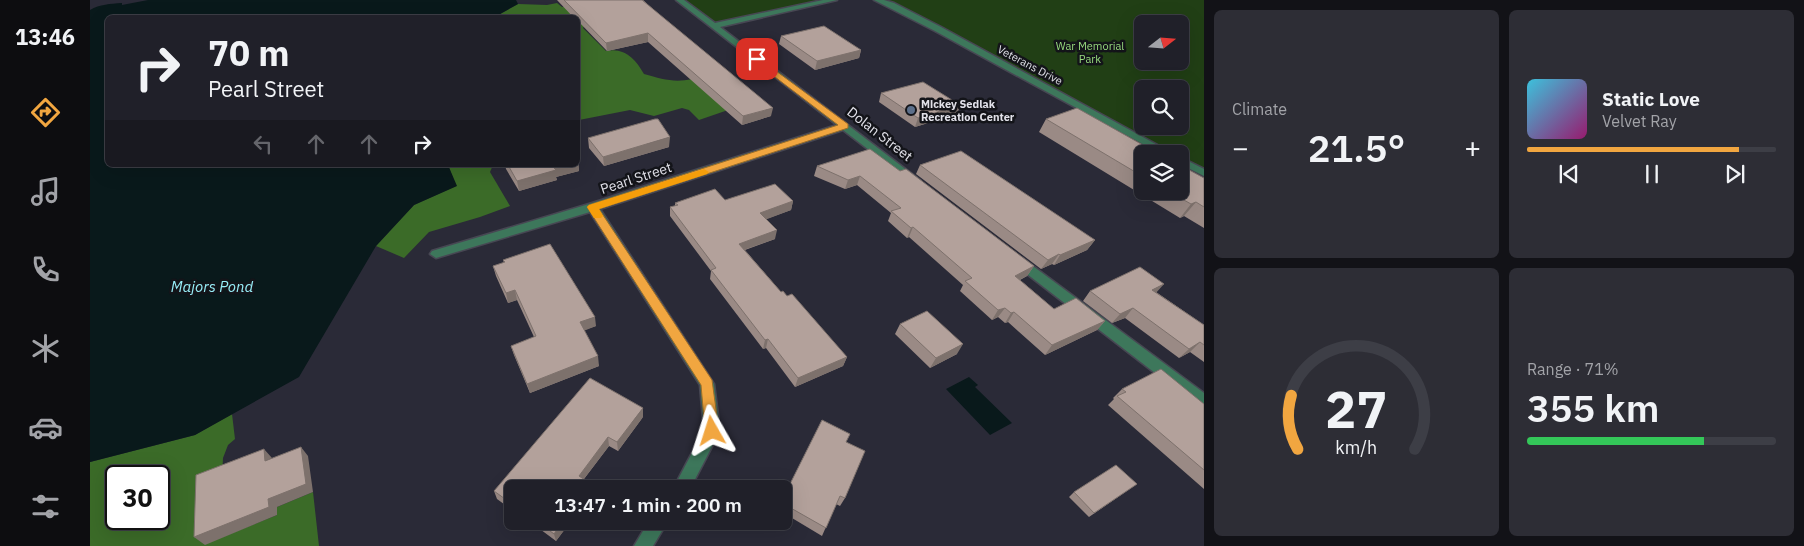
<!DOCTYPE html>
<html lang="en">
<head>
<meta charset="utf-8">
<style>
	body { margin:0; font-family:"IBM Plex Sans",sans-serif; background:#2d2d35; color:#f1f3f6; height:100vh; display:flex; flex-direction:column; font-size:19px; white-space:nowrap }
	* { box-sizing:border-box; margin:0 }
	p { font-size:16px; color:#a2a3a8 }
	.icon { flex:none; width:28px; height:28px; fill:none; stroke:currentColor; stroke-width:2; stroke-linecap:round; stroke-linejoin:round }
	.map { position:relative; flex:1; overflow:hidden }
	.side { display:flex; flex-direction:column; gap:10px; padding:10px; background:#121217; width:600px }
	.side>* { flex:none }
	.guide { position:absolute; left:15px; top:15px; width:475px; height:152px; border-radius:8px; box-shadow:0 5px 20px #0002,0 0 0 1px #3d3e46; background:#202029; color:#f1f3f6; overflow:hidden }
	.needle { width:32px; rotate:73deg }
	.controls { position:absolute; left:1044px; top:15px; display:grid; gap:10px }
	.controls a { display:grid; place-items:center; width:55px; height:55px; border-radius:8px; background:#202029; box-shadow:0 5px 20px #0002,0 0 0 1px #3d3e46; font-size:25px }
	.speed { position:absolute; left:15px; top:465px; display:flex; gap:10px; font-size:25px; font-weight:700; text-align:center }
	.speed>* { display:grid; place-content:center; width:65px; height:65px; border-radius:50%; background:#202029; box-shadow:0 5px 20px #0002,0 0 0 1px #3d3e46; line-height:1 }
	.speed .limit { border:2px solid #111; border-radius:8px; background:#fff; color:#111 }
	.pin { position:absolute; display:grid; place-items:center; width:42px; height:42px; color:#fff; margin:-21px; border-radius:10px; box-shadow:0 2px 8px #0006 }
	.me { position:absolute; width:55px; margin:-28px; rotate:354deg; stroke-linejoin:round; filter:drop-shadow(0 0 4px #0008) }
	.turn { display:flex; align-items:center; gap:18px; height:105px; padding:0 20px; font-size:22px }
	.turn .icon { width:65px; height:65px; stroke-width:2.5 }
	.turn b { display:block; font-size:35px; line-height:42px }
	.lanes { display:flex; align-items:center; height:48px; padding:0 20px; background:#0003; justify-content:center; gap:25px; direction:ltr }
	.lanes .off { opacity:.35 }
	.big { font-size:38px; font-weight:600; line-height:1.1 }
	.side .widget { flex:1; display:flex; flex-direction:column; justify-content:center; gap:8px; min-width:0; padding:0 18px; border-radius:8px; background:#2d2d35 }
	.side .dial { align-items:center; gap:0 }
	.dial svg { height:130px; overflow:visible; fill:none; stroke:#3d3e46; stroke-width:7; stroke-linecap:round; text-anchor:middle }
	.dial text { fill:#f1f3f6; stroke:none }
	.song { display:flex; align-items:center; gap:15px }
	.cover { width:60px; height:60px; border-radius:8px; background:linear-gradient(135deg,hsl(190 70% 55%),hsl(320 70% 35%)) }
	.played { height:5px; border-radius:2px; background:linear-gradient(90deg,#f1a640 85%,#3d3e46 85%) }
	.keys { display:flex; justify-content:space-around; direction:ltr }
	.heat { display:flex; justify-content:space-between; align-items:center; font-size:28px; direction:ltr }
	.charge { height:8px; border-radius:4px; background:linear-gradient(90deg,#34c759 71%,#3d3e46 0) }
	.side .tiles { flex:1; display:grid; gap:10px; grid-template-columns:repeat(2,1fr) }
	.trip { position:absolute; left:414px; top:480px; width:288px; height:50px; border-radius:8px; background:#202029; box-shadow:0 5px 20px #0002,0 0 0 1px #3d3e46; font-weight:600; line-height:50px; text-align:center }
	main { display:flex; flex:1; min-height:0 }
	.tab-bar { display:flex; flex-direction:column; width:90px; justify-content:space-around; align-items:center; background:#0d0d10; color:#a2a3a8 }
	.tab-bar .icon { width:35px; height:35px }
	.tab-bar .current { color:#f1a640 }
	.tab-bar b { font-size:22px; color:#f1f3f6 }
	.map>svg:first-child { display:block }
	.green { fill:#213f15; fill-rule:evenodd }
	.forest { fill:#3b6b28; fill-rule:evenodd }
	.water { fill:#09191b }
	.lines { fill:none; stroke-linecap:round; stroke-linejoin:round }
	.minor-casing { stroke:#474753; stroke-width:3 }
	.minor { fill:#3d775b; fill-rule:evenodd }
	.wall { fill:#9a8a85 }
	.shaded-wall { fill:#7d716c }
	.building { fill:#b3a19b; stroke:#7d716c }
	.route { fill:#f1a640; stroke:#9d6c2a }
	.slow { fill:#f59e0b }
	.service-dot { fill:#5c6f8a; stroke:#131419; stroke-width:2 }
	.labels { text-anchor:middle; stroke-width:5; stroke-linejoin:round; paint-order:stroke }
	.far-park-label { font-size:11px; fill:#97da7e; stroke:#131419 }
	.far-street-label { font-size:11px; fill:#e1e1e9; stroke:#131419 }
	.far-poi-label { font-size:11px; font-weight:bold; fill:#e1e1e9; stroke:#131419; text-anchor:start }
	.street-label { font-size:14px; fill:#e1e1e9; stroke:#131419 }
	.water-label { font-size:15px; font-style:italic; fill:#97edf7; stroke:#131419 }
</style>
</head>
<body>
<main>
<nav class="tab-bar">
<b>13:46</b>
<svg class="icon current" aria-label="directions" viewBox="0 0 24 24"><path d="M12 3l9 9-9 9-9-9zM9 14v-3h6M13 9l2 2-2 2"/></svg>
<svg class="icon" aria-label="music" viewBox="0 0 24 24"><path d="M9 18V5l10-2v13"/><circle cx="6" cy="18" r="3"/><circle cx="16" cy="16" r="3"/></svg>
<svg class="icon" aria-label="phone" viewBox="0 0 24 24"><path d="M5 4h4l2 5-3 2q2 4 5 5l2-3 5 2v4C11 20 4 13 5 4z"/></svg>
<svg class="icon" aria-label="climate" viewBox="0 0 24 24"><path d="M12 3v18M4 7l16 10M4 17L20 7"/></svg>
<svg class="icon" aria-label="car" viewBox="0 0 24 24"><path d="M5 17H2v-5l4-1 3-4h7l3 4 3 1v5h-3M9 17h6M6 11h13"/><circle cx="7" cy="17" r="2"/><circle cx="17" cy="17" r="2"/></svg>
<svg class="icon" aria-label="filters" viewBox="0 0 24 24"><path d="M4 7h16M4 17h16"/><circle cx="9" cy="7" r="2"/><circle cx="15" cy="17" r="2"/></svg>
</nav>
<div class="map">
<svg width="1114" height="546" viewBox="0 0 1114 546">
	<rect width="100%" height="100%" fill="#2a2a37"/>
	<path class="green" d="M590,0H743L623,26Z
		M787,0H1114V173L1090,160V154H1079ZM1052,24H1090V61H1052ZM1052,89H1090V126H1052Z"/>
	<path class="forest" d="M467,3L472,7L490,4L495,25L493,28L516,51C535,47 546,60 554,74C572,79 584,83 602,79L641,109L609,120L599,110L592,108L564,116L540,110L489,120L488,18H403L428,4L457,5Z
		M358,165H403L400,172L420,206L390,217L339,232L314,258L286,246L324,205L366,186Z
		M142,414L145,439L138,445L133,458L132,477L115,544L187,515V507L223,492L229,546H0V462L105,435ZM26,476H69V519H26Z"/>
	<path class="water" d="M58,0H426L428,4L403,18H18V165H358L367,186L324,205L286,246L209,377L105,435L0,462V10C10,4 20,4 32,3V5Z
		M879,377L888,385L885,387L922,423L900,435L856,389Z"/>
	<g class="lines">
		<defs>
			<path id="minor" d="M586,0H594L625,23L733,0H747L630,27L831,181L830,183H822L753,130L510,209L624,384L630,431L600,489H583L614,430L610,385L500,212L346,258L340,254L342,251L499,204L747,125Z
				M784,0H794L804,3L851,27L1084,154H1071L845,31Z
				M1090,157L1114,169V176L1090,164Z
				M928,257L932,258L1114,393V409L1109,407L924,264L922,261L924,258Z
				M559,521H578L563,546H544Z"/>
		</defs>
		<use href="#minor" class="minor-casing"/>
		<use href="#minor" class="minor"/>
	</g>
	<path class="wall" d="M467,0H553L681,116L652,125L558,42L517,51L488,21V18H484Z
		M691,36L771,50L769,58L725,70L689,44Z
		M791,93L870,105L867,114L825,127L789,102Z
		M956,119L1052,154V191H1090L1114,178V228L1094,216L1090,218L949,132Z
		M498,138L579,147L514,166L499,148Z
		M488,161L489,171L466,177L467,180L429,191L416,169L415,165H488Z
		M830,165L1005,240L997,250L964,265L962,264L951,269L826,174Z
		M727,166L810,171L944,266L937,276L930,280L964,309L1015,321L1007,330L955,355L918,322L915,323L908,317L902,320L870,291L873,285L819,237L817,238L798,221L801,213L767,185L755,189L724,176Z
		M635,200L703,201L701,210L676,219L685,239L655,250L691,292L757,357L753,366L705,387L676,348L673,349L620,279L621,271L580,216V207L585,206V203Z
		M413,260L506,326L494,330L509,366L440,393L424,355L421,346L444,337L427,300L418,303L406,276L403,266L414,263Z
		M1000,291L1066,292L1114,325V362L1100,352L1089,358L1035,318L1022,323L993,301Z
		M810,324L867,354L840,368L805,334Z
		M1032,389L1114,404V489L1018,405L1024,399L1023,398Z
		M553,417L528,451L519,446L494,479L422,489V510L407,499L404,491Z
		M756,442L755,498L750,506L746,504L732,536L692,512V500Z
		M1047,484L999,517L979,497L984,492Z
		M439,521H481L466,541Z"/>
	<path class="shaded-wall" d="M558,33V42L517,51L516,43Z
		M771,50L769,58L725,70L727,61Z
		M870,105L867,114L825,127L828,118Z
		M683,108L681,116L652,125L653,116Z
		M580,137L579,147L514,166L513,157Z
		M488,161L489,171L466,177L467,180L429,191L427,181L474,165H488Z
		M770,176L767,185L755,189L758,180Z
		M703,201L701,210L669,222L670,213Z
		M1106,202L1094,216L1090,218L1101,204Z
		M823,227L819,237L817,238L821,228Z
		M687,230L685,239L648,252L649,244Z
		M1005,240L997,250L964,265L970,255Z
		M969,254L962,264L951,269L958,260Z
		M944,266L937,276L919,285L925,276Z
		M1074,284L1065,294L1062,290Z
		M425,290L427,300L418,303L416,293Z
		M915,308L908,317L902,320L908,310Z
		M1043,308L1035,318L1022,323L1030,314Z
		M924,312L918,322L915,323L921,313Z
		M505,317L506,326L491,332L490,322Z
		M1015,321L1007,330L955,355L962,345Z
		M678,339L676,348L673,349L675,340Z
		M1110,342L1100,352L1089,358L1099,349Z
		M873,344L867,354L840,368L846,358Z
		M508,356L509,366L440,393L437,384Z
		M757,357L753,366L705,387L708,378Z
		M553,408V417L528,451L527,442Z
		M518,437L519,446L490,484L489,476Z
		M211,447L218,456L223,492L187,507V515L115,545L104,537Z
		M174,449L182,458L175,461Z
		M501,484L502,489H497Z
		M473,521H481L466,541L464,534Z"/>
	<path class="building" d="M474,0H552L683,108L653,116L558,33L516,43Z
		M734,26L771,50L727,61L691,36Z
		M833,82L870,105L828,118L791,93Z
		M987,108L1069,154H1052V176L956,119Z
		M565,119H568L580,137L513,157L498,138Z
		M780,149L810,171L816,169L944,266L925,276L964,309L986,298L1015,321L962,345L924,312L921,313L915,308L908,310L875,281L882,278L823,227L821,228L801,211L811,208L770,176L758,180L727,166Z
		M871,151L1005,240L970,255L969,254L958,260L830,165Z
		M418,165H474L464,168L466,170L427,181Z
		M1090,165L1114,178V207L1106,202L1101,204L1078,191H1090Z
		M685,184L703,201L670,213L687,230L649,244L691,292L693,291L697,296L702,294L709,302L757,357L708,378L678,339L675,340L621,270L626,268L580,207L588,205L585,203L625,189L635,200Z
		M460,244L505,317L490,322L508,356L437,384L421,346L446,336L425,290L416,293L403,266L415,262L413,260Z
		M1050,267L1074,284L1062,290L1114,325V345L1110,342L1099,349L1043,308L1030,314L1000,291Z
		M837,311L873,344L846,358L810,324Z
		M1071,369L1114,404V470L1027,396L1036,392L1032,389Z
		M500,378L553,408L527,442L518,437L489,476L501,484L497,489H422V504L404,491Z
		M732,420L760,434L756,442L775,451L755,498L750,496L736,528L692,503V500Z
		M211,447L216,484L178,499L179,507L104,537L106,475L174,449L175,461Z
		M1026,465L1047,484L1004,513L984,492Z
		M447,521H473L464,534Z"/>
	<path class="route" d="M667,57L758,124V128L509,209L622,380L629,431L627,435L622,437L617,435L615,431L611,385L497,207L499,205L748,125L664,61L663,59Z"/>
	<path class="slow" d="M614,169L619,172L617,174L509,209L513,216L511,218H504L497,207L499,205Z"/>
	<circle class="service-dot" cx="821" cy="110" r="5"/>
	<g class="labels">
		<g class="far-park-label">
			<text x="1000" y="50">War Memorial<tspan x="1000" dy="13">Park</tspan></text>
		</g>
		<g class="far-street-label">
			<text transform="translate(940 65) rotate(28)" y="4">Veterans Drive</text>
		</g>
		<g class="far-poi-label">
			<text x="831" y="108">Mickey Sedlak<tspan x="831" dy="13">Recreation Center</tspan></text>
		</g>
		<g class="street-label">
			<text transform="translate(790 134) rotate(38)" y="5">Dolan Street</text>
			<text transform="translate(546 178) rotate(-18)" y="5">Pearl Street</text>
		</g>
		<g class="water-label">
			<text x="122" y="292">Majors Pond</text>
		</g>
	</g>
</svg>
<div class="controls">
<a><svg class="needle" viewBox="-14 -14 28 28"><path d="M0-13l5 13h-10z" fill="#e53935"/><path d="M0 13l5-13h-10z" fill="#a2a3a8"/></svg></a>
<a><svg class="icon" aria-label="search" viewBox="0 0 24 24"><circle cx="10" cy="10" r="6"/><path d="M15 15l6 6"/></svg></a>
<a><svg class="icon" aria-label="layers" viewBox="0 0 24 24"><path d="M12 4l9 5-9 5-9-5zM3 14l9 5 9-5"/></svg></a>
</div>
<div class="speed"><div class="limit">30</div></div>
<div class="pin" style="left:667px;top:59px;background:#d93025"><svg class="icon" aria-label="arrive" viewBox="0 0 24 24"><path d="M6 21V4h12l-3 4 3 4H6"/></svg></div>
<svg class="me" style="left:622px;top:431px" viewBox="-20 -20 40 40"><path d="M0-17L14 15 0 8-14 15z" fill="#f1a640" stroke="#fff" stroke-width="4"/></svg>
<div class="trip">13:47 · 1 min · 200 m</div>
<div class="guide">
<div class="turn"><svg class="icon" aria-label="right" viewBox="0 0 24 24"><path d="M7 20v-9h11M14 6l5 5-5 5"/></svg><div><b>70 m</b>Pearl Street</div></div>
<div class="lanes"><svg class="icon off" aria-label="left" viewBox="0 0 24 24"><path d="M17 20v-9H6M10 6l-5 5 5 5"/></svg><svg class="icon off" aria-label="ahead" viewBox="0 0 24 24"><path d="M12 20V5M6 11l6-6 6 6"/></svg><svg class="icon off" aria-label="ahead" viewBox="0 0 24 24"><path d="M12 20V5M6 11l6-6 6 6"/></svg><svg class="icon" aria-label="right" viewBox="0 0 24 24"><path d="M7 20v-9h11M14 6l5 5-5 5"/></svg></div>
</div>
</div>
<section class="side">
<div class="tiles">
<div class="widget"><p>Climate</p>
<div class="heat"><a>−</a><b class="big">21.5°</b><a>+</a></div>
</div>
<div class="widget">
<div class="song"><i class="cover"></i><div><b>Static Love</b><p>Velvet Ray</p></div></div>
<div class="played"></div>
<div class="keys"><svg class="icon" aria-label="previous" viewBox="0 0 24 24"><path d="M18 5L8 12l10 7zM5 5v14"/></svg><svg class="icon" aria-label="pause" viewBox="0 0 24 24"><path d="M8 5v14M16 5v14"/></svg><svg class="icon" aria-label="next" viewBox="0 0 24 24"><path d="M6 5l10 7-10 7zM19 5v14"/></svg></div>
</div>
<div class="widget dial"><svg viewBox="0 0 100 80">
<path d="M14 69A42 42 0 1 1 86 69"/>
<path d="M14 69A42 42 0 0 1 10 36" stroke="#f1a640"/>
<text x="50" y="56" font-size="32" font-weight="700">27</text>
<text x="50" y="72" font-size="11">km/h</text>
</svg></div>
<div class="widget"><p>Range · 71%</p><b class="big">355 km</b><div class="charge"></div></div>
</div>
</section>
</main>
</body>
</html>
